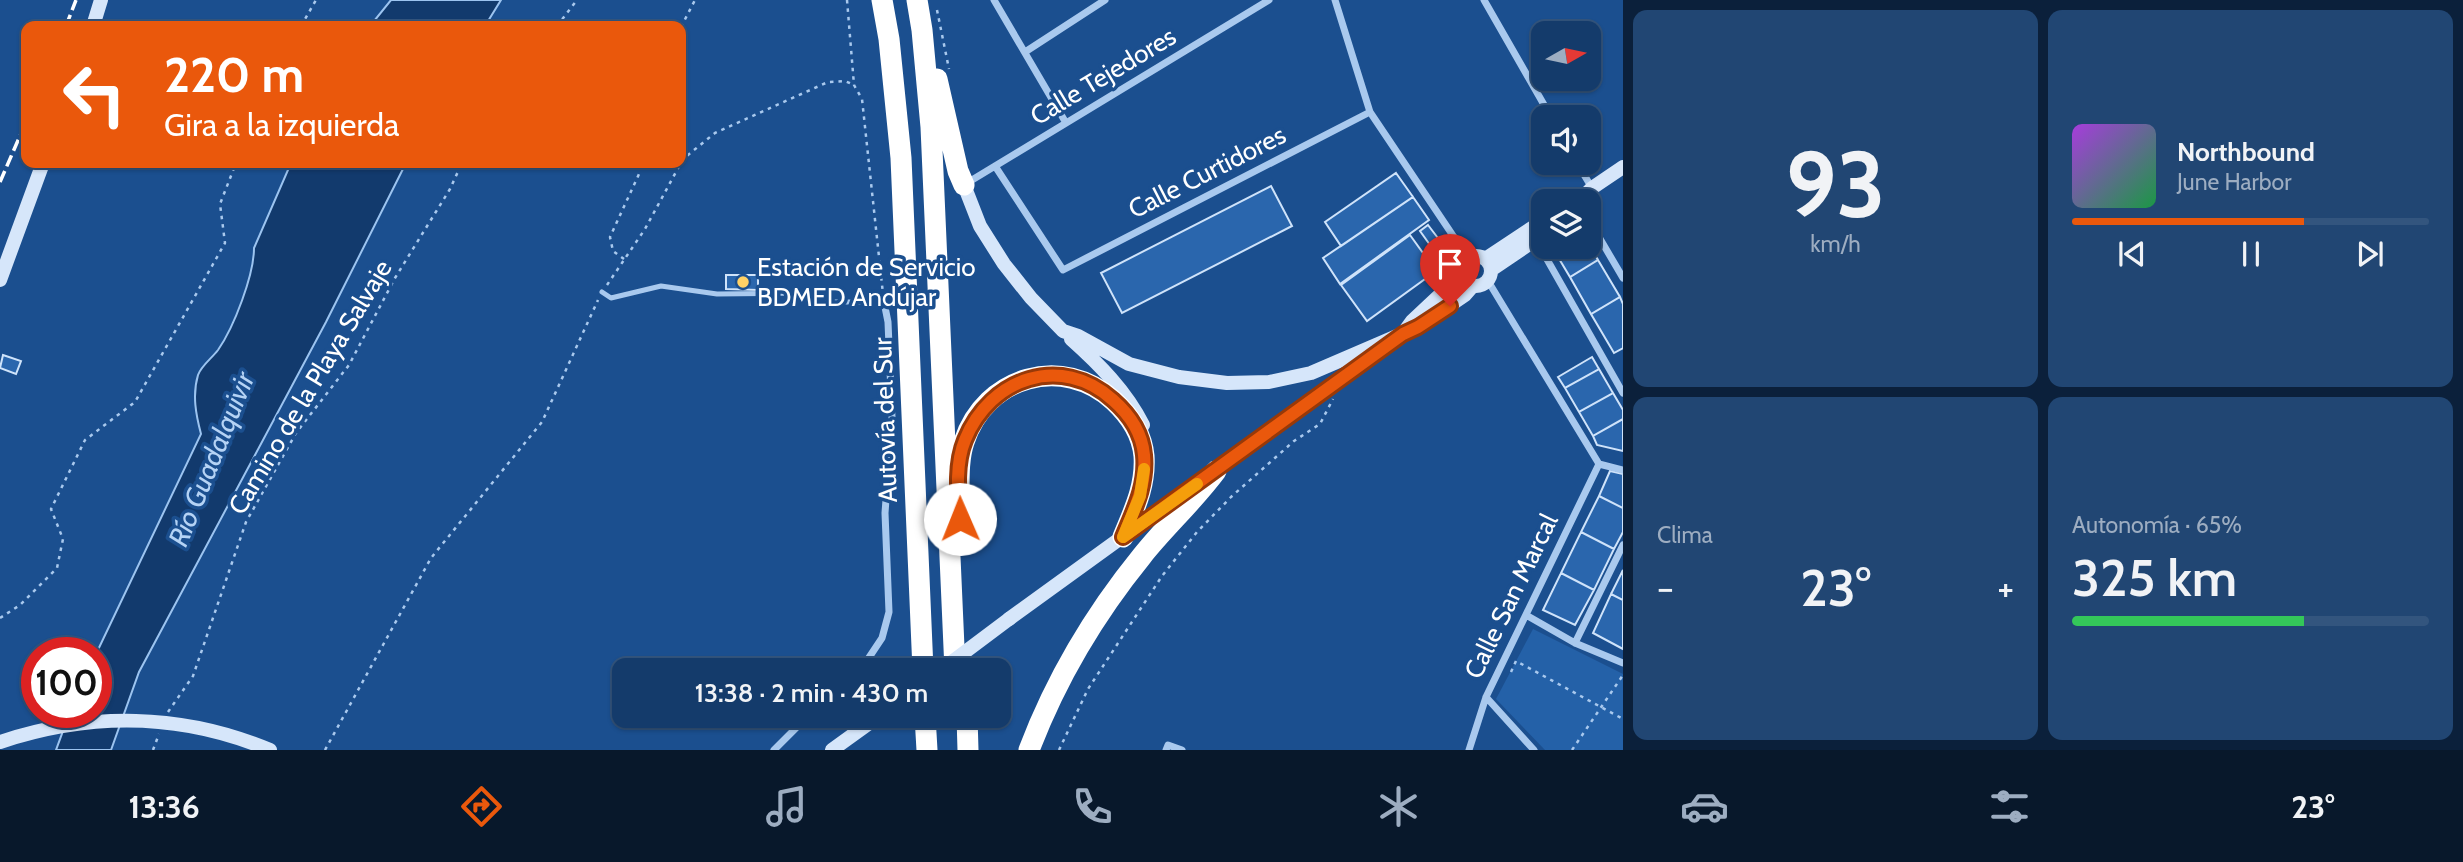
<!DOCTYPE html>
<html lang="es">
<head>
<meta charset="utf-8">
<style>
	body { margin:0; font-family:Cabin,sans-serif; background:#214673; color:#f1f3f6; height:100vh; display:flex; flex-direction:column; font-size:26px; white-space:nowrap }
	* { box-sizing:border-box; margin:0 }
	p { font-size:23px; color:#9dadc1 }
	.icon { flex:none; width:38px; height:38px; fill:none; stroke:currentColor; stroke-width:2; stroke-linecap:round; stroke-linejoin:round }
	.map { position:relative; flex:1; overflow:hidden }
	.panel { display:flex; flex-direction:column; gap:10px; padding:10px; background:#0b203b; width:840px }
	.panel>* { flex:none }
	.guide { position:absolute; left:21px; top:21px; width:665px; height:147px; border-radius:14px; box-shadow:0 2px 5px #0004,0 0 0 2px #33557e; background:#ea580c; color:#fff; overflow:hidden }
	.needle { width:46px; rotate:81deg }
	.tools { position:absolute; left:1531px; top:21px; display:grid; gap:14px }
	.tools a { display:grid; place-items:center; width:70px; height:70px; border-radius:14px; background:#143b6b; box-shadow:0 2px 5px #0004,0 0 0 2px #33557e; font-size:35px }
	.speed { position:absolute; left:21px; top:637px; display:flex; gap:14px; font-size:35px; font-weight:700; text-align:center }
	.speed>* { display:grid; place-content:center; width:91px; height:91px; border-radius:50%; background:#143b6b; box-shadow:0 2px 5px #0004,0 0 0 2px #33557e; line-height:1 }
	.speed .limit { border:10px solid #d22; background:#fff; color:#111 }
	.pin { position:absolute; display:grid; place-items:center; width:60px; height:60px; color:#fff; margin:-72px -30px; border-radius:50% 50% 50% 0; rotate:-45deg; box-shadow:0 0 7px #0007 }
	.pin .icon { rotate:45deg }
	.me { position:absolute; width:77px; margin:-38px; rotate:359deg; stroke-linejoin:round; filter:drop-shadow(0 0 5px #0008) }
	.turn { display:flex; align-items:center; gap:24px; height:147px; padding:0 28px; font-size:32px }
	.turn .icon { width:91px; height:91px; stroke-width:2.5 }
	.turn b { display:block; font-size:49px; line-height:60px }
	.big { font-size:52px; font-weight:600; line-height:1.1 }
	.panel .card { flex:1; display:flex; flex-direction:column; justify-content:center; gap:10px; min-width:0; padding:0 24px; border-radius:14px; background:#214673 }
	.panel .dial { align-items:center; gap:0 }
	.dial b { font-size:91px; line-height:1 }
	.song { display:flex; align-items:center; gap:21px }
	.cover { width:84px; height:84px; border-radius:10px; background:linear-gradient(135deg,hsl(280 70% 55%),hsl(140 70% 35%)) }
	.played { height:7px; border-radius:4px; background:linear-gradient(90deg,#ea580c 65%,#33557e 65%) }
	.keys { display:flex; justify-content:space-around; direction:ltr }
	.heat { display:flex; justify-content:space-between; align-items:center; font-size:38px; direction:ltr }
	.charge { height:10px; border-radius:5px; background:linear-gradient(90deg,#34c759 65%,#33557e 0) }
	.panel .tiles { flex:1; display:grid; gap:10px; grid-template-columns:repeat(2,1fr) }
	.trip { position:absolute; left:612px; top:658px; width:399px; height:70px; border-radius:14px; background:#143b6b; box-shadow:0 2px 5px #0004,0 0 0 2px #33557e; font-weight:600; line-height:70px; text-align:center }
	.dock { display:flex; height:112px; justify-content:space-around; align-items:center; background:#08182b; color:#9dadc1 }
	.dock .icon { width:49px; height:49px }
	.dock .selected { color:#ea580c }
	.dock b { font-size:32px; color:#f1f3f6 }
	main { display:flex; flex:1; min-height:0 }
	.map>svg:first-child { display:block }
	.green { fill:#2461a8 }
	.water { fill:#123a6d; stroke:#9cc4f0; stroke-width:2 }
	.building { fill:#2a66ad; stroke:#cfe3fa; stroke-width:2 }
	.lines { fill:none; stroke-linecap:round; stroke-linejoin:round }
	.path { stroke:#a9c9ee; stroke-width:2.5; stroke-dasharray:3.5 5; stroke-linecap:butt }
	.lane { stroke:#a9c9ee; stroke-width:5 }
	.street { stroke:#a9c9ee; stroke-width:7 }
	.secondary { stroke:#d6e6fa; stroke-width:14 }
	.highway { stroke:#fff; stroke-width:21 }
	.rail { stroke:#fff; stroke-width:3.5; stroke-dasharray:12 5; stroke-linecap:butt }
	.secondary-bridge { stroke:#d6e6fa; stroke-width:14 }
	.route-casing { stroke:#983908; stroke-width:18 }
	.route { stroke:#ea580c; stroke-width:12 }
	.slow { stroke:#f59e0b; stroke-width:12 }
	.poi-dot { fill:#ffd166; stroke:#1b4f8f; stroke-width:2.5 }
	.labels { text-anchor:middle; stroke-width:7; stroke-linejoin:round; paint-order:stroke }
	.street-label { font-size:26px; fill:#fff; stroke:#1b4f8f }
	.poi-label { font-size:26px; fill:#fff; stroke:#1b4f8f; text-anchor:start }
	.water-label { font-size:28px; font-style:italic; fill:#b5d3f5; stroke:#1b4f8f }
</style>
</head>
<body>
<main>
<div class="map">
<svg width="1623" height="750" viewBox="0 0 1623 750">
	<rect width="100%" height="100%" fill="#1b4f8f"/>
	<path class="green" d="M1533,629L1623,674V750H1545L1496,699Z"/>
	<path class="water" d="M391,0H501L485,26H370Z
		M291,163H406L326,322L139,672L111,750H56L70,712H96V654L201,434C196,415 192,395 198,375C201,366 212,358 218,350C234,327 254,275 254,248Z"/>
	<path class="building" d="M1396,173L1413,197L1341,246L1325,222Z
		M1271,186L1292,226L1122,313L1101,273Z
		M1413,197L1429,220L1340,284L1323,258Z
		M1428,225L1447,250L1438,256L1420,231Z
		M1410,235L1436,271L1367,321L1341,285Z
		M1589,245L1598,260L1570,277L1552,247Z
		M1598,260L1620,297L1591,314L1570,277Z
		M726,275H758V290L726,289Z
		M1620,297L1623,304V348L1614,353L1591,314Z
		M3,355L21,361L16,374L0,368Z
		M1592,357L1599,369L1565,388L1558,377Z
		M1599,369L1613,393L1579,412L1565,388Z
		M1613,393L1623,410V419L1593,436L1579,412Z
		M1623,419V451L1597,445L1593,436Z
		M1610,471L1623,474V508L1599,496Z
		M1599,496L1623,508V532L1614,549L1581,532Z
		M1581,532L1614,549L1594,590L1561,573Z
		M1623,570V600L1611,594Z
		M1561,573L1594,590L1575,625L1543,610Z
		M1611,594L1623,600V649L1593,633Z"/>
	<g class="lines">
		<path class="path" d="M847,0L854,85L862,99L883,294
			M937,10L949,69
			M301,26L316,0
			M557,26L577,0
			M681,27L695,0
			M624,259L613,251L610,237L639,174L641,163
			M607,285L645,229L683,159L715,133L828,82L845,81L854,85
			M0,618L20,605L57,568L63,539L51,509L85,440L135,402L225,243L220,204L236,163
			M1511,672L1516,661L1623,719
			M168,712L193,676L246,522L296,433L349,365L395,278L450,189L462,163
			M153,750L159,734
			M325,750L431,558L542,422L598,300
			M1059,750L1088,689L1162,576L1197,532L1231,497L1294,441L1320,424L1333,399
			M1572,750L1623,675"/>
		<path class="lane" d="M602,292L611,298L661,286L717,294L800,293L818,302H884"/>
		<path class="street" d="M994,0L1066,123
			M1335,0L1370,112L1468,258
			M1484,0L1551,117
			M1025,52L1105,0
			M1577,163L1592,188
			M995,166L1063,270L1370,112
			M967,183L1269,0
			M1589,220L1623,278
			M1536,240L1623,393
			M1488,281L1599,464L1623,470
			M1526,615L1575,643L1623,663
			M1575,643L1623,545
			M858,670L866,662L882,638L889,612L885,513L892,418L888,322L884,302
			M1486,697L1534,750
			M774,750L808,716
			M1166,750L1168,745L1182,750
			M1469,750L1486,697L1599,464"/>
		<path class="secondary" d="M93,26L101,0
			M964,185L980,226L1004,264L1031,298L1063,331L1078,336L1129,364L1179,377L1227,383L1269,382L1311,373L1418,327L1465,295L1472,287
			M1579,201L1592,188L1623,167
			M1461 271a15 15 0 1 1 30 0a15 15 0 1 1-30 0Z
			M1485,259L1544,220
			M1491,270L1544,234
			M0,280L43,163
			M1404,332L1412,321L1461,275
			M1071,339C1099,364 1126,391 1143,425
			M1009,619L1379,351
			M832,750L879,716"/>
		<path class="highway" d="M882,0L889,39L901,158L923,670
			M917,0L922,30L931,127L955,670
			M937,79L958,171L964,185
			M959,490C959,474 959,457 964,442C985,376 1063,354 1114,401C1129,415 1142,434 1144,456C1146,486 1134,510 1123,537
			M925,716L927,750
			M967,716L968,750
			M1029,750C1056,679 1094,615 1142,556C1165,527 1193,502 1216,471"/>
		<path class="rail" d="M66,26L76,0
			M0,182L26,122"/>
		<path class="secondary-bridge" d="M941,670L1009,619
			M0,742C90,712 182,713 270,750"/>
	</g>
	<g class="lines">
		<defs>
			<path id="route" d="M960,519C958,494 955,464 965,440C990,378 1061,353 1113,400C1129,414 1142,433 1144,455C1147,485 1134,510 1123,537L1403,334L1418,327L1450,306"/>
		</defs>
		<use href="#route" class="route-casing"/>
		<use href="#route" class="route"/>
		<path class="slow" d="M1144,469L1140,496L1123,537L1197,484"/>
	</g>
	<circle class="poi-dot" cx="743" cy="282" r="7"/>
	<g class="labels">
		<g class="street-label">
			<text transform="translate(1103 76) rotate(-31)" y="9">Calle Tejedores</text>
			<text transform="translate(1207 172) rotate(-27)" y="9">Calle Curtidores</text>
			<text transform="translate(310 387) rotate(-59)" y="9">Camino de la Playa Salvaje</text>
			<text transform="translate(885 420) rotate(-92)" y="9">Autovía del Sur</text>
			<text transform="translate(1511 596) rotate(-64)" y="9">Calle San Marcal</text>
		</g>
		<g class="poi-label">
			<text x="757" y="276">Estación de Servicio<tspan x="757" dy="30">BDMED Andújar</tspan></text>
		</g>
		<g class="water-label">
			<text transform="translate(211 459) rotate(-68)" y="10">Río Guadalquivir</text>
		</g>
	</g>
</svg>
<div class="tools">
<a><svg class="needle" viewBox="-14 -14 28 28"><path d="M0-13l5 13h-10z" fill="#e53935"/><path d="M0 13l5-13h-10z" fill="#9dadc1"/></svg></a>
<a><svg class="icon" aria-label="sound" viewBox="0 0 24 24"><path d="M4 9h4l5-4v14l-5-4H4zM17 9q2 3 0 6"/></svg></a>
<a><svg class="icon" aria-label="layers" viewBox="0 0 24 24"><path d="M12 4l9 5-9 5-9-5zM3 14l9 5 9-5"/></svg></a>
</div>
<div class="speed"><div class="limit">100</div></div>
<div class="pin" style="left:1450px;top:306px;background:#d93025"><svg class="icon" aria-label="arrive" viewBox="0 0 24 24"><path d="M6 21V4h12l-3 4 3 4H6"/></svg></div>
<svg class="me" style="left:960px;top:519px" viewBox="-20 -20 40 40"><circle r="19" fill="#fff"/><path d="M0-13L10 11 0 6-10 11z" fill="#ea580c"/></svg>
<div class="trip">13:38 · 2 min · 430 m</div>
<div class="guide">
<div class="turn"><svg class="icon" aria-label="left" viewBox="0 0 24 24"><path d="M17 20v-9H6M10 6l-5 5 5 5"/></svg><div><b>220 m</b>Gira a la izquierda</div></div>
</div>
</div>
<section class="panel">
<div class="tiles">
<div class="card dial"><b>93</b><p>km/h</p></div>
<div class="card">
<div class="song"><i class="cover"></i><div><b>Northbound</b><p>June Harbor</p></div></div>
<div class="played"></div>
<div class="keys"><svg class="icon" aria-label="previous" viewBox="0 0 24 24"><path d="M18 5L8 12l10 7zM5 5v14"/></svg><svg class="icon" aria-label="pause" viewBox="0 0 24 24"><path d="M8 5v14M16 5v14"/></svg><svg class="icon" aria-label="next" viewBox="0 0 24 24"><path d="M6 5l10 7-10 7zM19 5v14"/></svg></div>
</div>
<div class="card"><p>Clima</p>
<div class="heat"><a>−</a><b class="big">23°</b><a>+</a></div>
</div>
<div class="card"><p>Autonomía · 65%</p><b class="big">325 km</b><div class="charge"></div></div>
</div>
</section>
</main>
<nav class="dock">
<b>13:36</b>
<svg class="icon selected" aria-label="directions" viewBox="0 0 24 24"><path d="M12 3l9 9-9 9-9-9zM9 14v-3h6M13 9l2 2-2 2"/></svg>
<svg class="icon" aria-label="music" viewBox="0 0 24 24"><path d="M9 18V5l10-2v13"/><circle cx="6" cy="18" r="3"/><circle cx="16" cy="16" r="3"/></svg>
<svg class="icon" aria-label="phone" viewBox="0 0 24 24"><path d="M5 4h4l2 5-3 2q2 4 5 5l2-3 5 2v4C11 20 4 13 5 4z"/></svg>
<svg class="icon" aria-label="climate" viewBox="0 0 24 24"><path d="M12 3v18M4 7l16 10M4 17L20 7"/></svg>
<svg class="icon" aria-label="car" viewBox="0 0 24 24"><path d="M5 17H2v-5l4-1 3-4h7l3 4 3 1v5h-3M9 17h6M6 11h13"/><circle cx="7" cy="17" r="2"/><circle cx="17" cy="17" r="2"/></svg>
<svg class="icon" aria-label="filters" viewBox="0 0 24 24"><path d="M4 7h16M4 17h16"/><circle cx="9" cy="7" r="2"/><circle cx="15" cy="17" r="2"/></svg>
<b>23°</b>
</nav>
</body>
</html>
